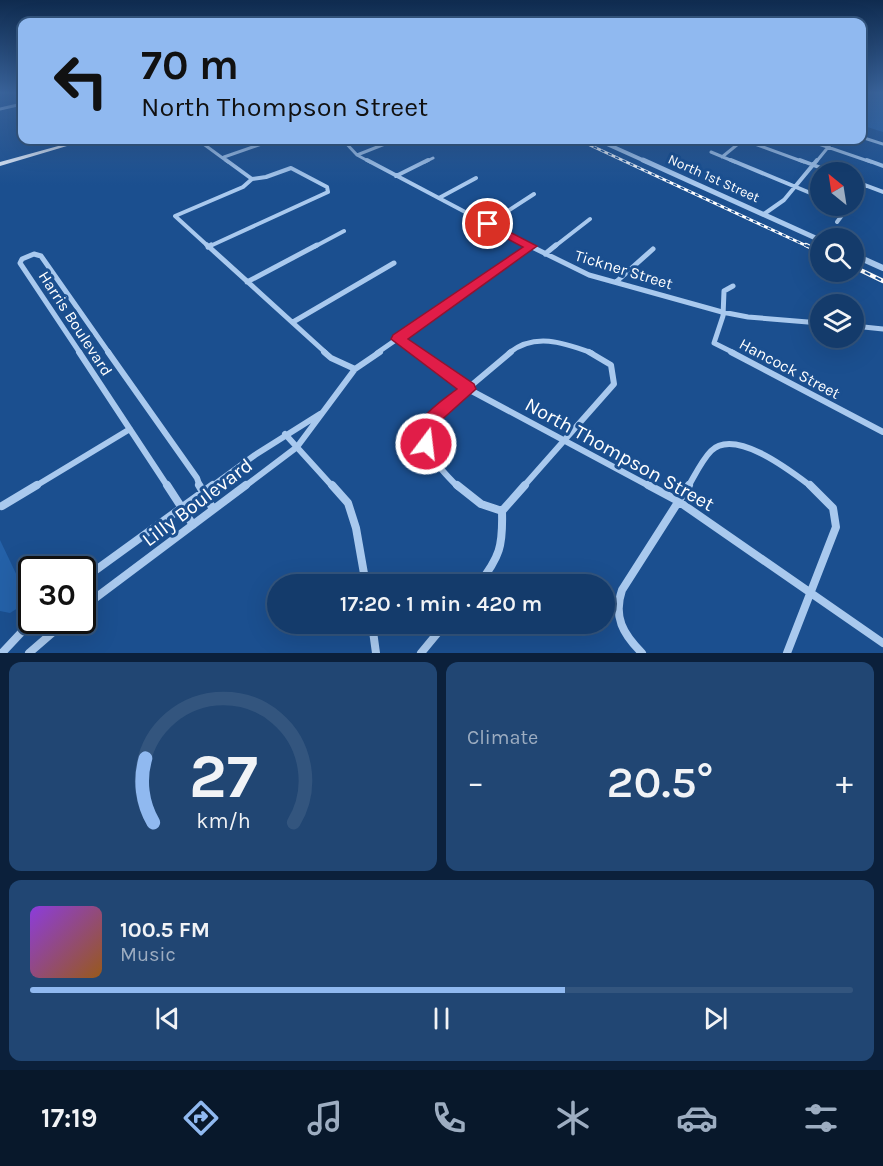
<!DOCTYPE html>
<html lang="en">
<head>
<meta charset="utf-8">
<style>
	body { margin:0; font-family:Karla,sans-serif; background:#214673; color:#f1f3f6; height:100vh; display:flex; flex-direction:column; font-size:22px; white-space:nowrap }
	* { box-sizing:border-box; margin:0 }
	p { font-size:20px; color:#9dadc1 }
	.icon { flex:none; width:33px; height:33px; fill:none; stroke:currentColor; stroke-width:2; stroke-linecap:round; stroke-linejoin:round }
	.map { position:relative; height:653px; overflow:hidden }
	.panel { display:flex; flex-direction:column; gap:9px; padding:9px; background:#0b203b; flex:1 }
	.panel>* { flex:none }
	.banner { position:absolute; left:18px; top:18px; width:848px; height:126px; border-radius:12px; box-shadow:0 6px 24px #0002,0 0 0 2px #33557e; background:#90b9f0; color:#111; overflow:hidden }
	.needle { width:39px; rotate:330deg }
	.controls { position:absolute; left:810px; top:162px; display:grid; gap:12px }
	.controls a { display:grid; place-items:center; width:54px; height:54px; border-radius:50%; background:#143b6b; box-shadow:0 6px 24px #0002,0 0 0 2px #33557e; font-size:30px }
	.speed { position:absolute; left:18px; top:556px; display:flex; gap:12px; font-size:30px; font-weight:700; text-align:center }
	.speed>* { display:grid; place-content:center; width:78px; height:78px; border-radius:50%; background:#143b6b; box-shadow:0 6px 24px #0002,0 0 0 2px #33557e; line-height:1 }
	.speed .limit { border:3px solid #111; border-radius:9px; background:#fff; color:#111 }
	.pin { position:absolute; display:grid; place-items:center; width:51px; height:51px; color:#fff; margin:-26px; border:3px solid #fff; border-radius:50%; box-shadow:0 2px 6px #0007 }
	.me { position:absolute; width:66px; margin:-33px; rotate:15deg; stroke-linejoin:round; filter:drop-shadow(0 0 4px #0008) }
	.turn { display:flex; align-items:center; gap:21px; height:126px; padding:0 24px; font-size:27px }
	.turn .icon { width:78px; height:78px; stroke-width:2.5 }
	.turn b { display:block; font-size:42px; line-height:51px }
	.big { font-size:45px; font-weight:600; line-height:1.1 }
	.panel .card { flex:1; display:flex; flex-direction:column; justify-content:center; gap:9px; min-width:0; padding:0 21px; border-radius:12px; background:#214673 }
	.panel .dial { align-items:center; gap:0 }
	.dial svg { height:156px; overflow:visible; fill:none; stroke:#33557e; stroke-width:7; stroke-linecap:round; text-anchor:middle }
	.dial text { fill:#f1f3f6; stroke:none }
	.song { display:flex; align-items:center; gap:18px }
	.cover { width:72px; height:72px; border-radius:9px; background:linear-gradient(135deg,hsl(270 70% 55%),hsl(30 70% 35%)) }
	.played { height:6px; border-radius:3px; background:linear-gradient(90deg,#90b9f0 65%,#33557e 65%) }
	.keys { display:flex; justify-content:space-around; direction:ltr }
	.heat { display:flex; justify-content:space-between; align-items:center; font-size:33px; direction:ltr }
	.panel .tiles { flex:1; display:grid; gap:9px; grid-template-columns:1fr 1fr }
	.card:last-child { grid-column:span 2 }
	.trip { position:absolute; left:267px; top:574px; width:348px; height:60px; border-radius:30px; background:#143b6b; box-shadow:0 6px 24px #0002,0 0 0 2px #33557e; font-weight:600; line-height:60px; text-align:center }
	.dock { display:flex; height:96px; justify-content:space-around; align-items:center; background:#08182b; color:#9dadc1 }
	.dock .icon { width:42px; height:42px }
	.dock .selected { color:#90b9f0 }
	.dock b { font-size:27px; color:#f1f3f6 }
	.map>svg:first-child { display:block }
	.green { fill:#2461a8 }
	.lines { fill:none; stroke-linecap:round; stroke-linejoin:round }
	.minor-far4 { stroke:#a9c9ee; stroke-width:3 }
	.minor-far3 { stroke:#a9c9ee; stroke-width:4 }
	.minor-far2 { stroke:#a9c9ee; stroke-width:5 }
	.minor-far1 { stroke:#a9c9ee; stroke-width:6 }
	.minor { stroke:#a9c9ee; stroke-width:8 }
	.tertiary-far2 { stroke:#a9c9ee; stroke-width:4 }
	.tertiary-far1 { stroke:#a9c9ee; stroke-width:5 }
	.tertiary { stroke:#a9c9ee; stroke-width:6 }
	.primary { fill:#f0f6ff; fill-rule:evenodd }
	.rail-far1-casing { stroke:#fff; stroke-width:3 }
	.rail-casing { stroke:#fff; stroke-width:4.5 }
	.rail-far1 { stroke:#1b4f8f; stroke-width:1.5; stroke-dasharray:4; stroke-linecap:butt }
	.rail { stroke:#1b4f8f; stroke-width:2; stroke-dasharray:6; stroke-linecap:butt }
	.route { fill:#e11d48; stroke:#92132f; stroke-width:1.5 }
	.labels { text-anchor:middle; stroke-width:6; stroke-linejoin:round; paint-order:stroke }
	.far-street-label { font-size:14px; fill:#fff; stroke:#1b4f8f }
	.street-label { font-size:16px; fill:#fff; stroke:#1b4f8f }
	.near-street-label { font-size:20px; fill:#fff; stroke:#1b4f8f }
</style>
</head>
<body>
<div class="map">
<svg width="883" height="653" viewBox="0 0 883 653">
	<rect width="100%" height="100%" fill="#1b4f8f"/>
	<path class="green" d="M861,93H883V132L861,125Z
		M0,540L29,601L10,613L0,611Z"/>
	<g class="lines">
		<path class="minor-far4" d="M0,109L22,104
			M861,137L883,144
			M198,140L228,162
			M343,140L357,155L370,162
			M744,140L804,162
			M807,140L871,162
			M711,152L735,162
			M357,155L395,140
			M224,157L273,140
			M722,157L743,140
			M425,162L433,158
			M816,162L834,140"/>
		<path class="minor-far3" d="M226,160L252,179
			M367,160L531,247
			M731,160L820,197
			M800,160L832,172
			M867,160L883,166
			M396,176L428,160
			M854,181L883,192
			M439,198L476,178
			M854,200L864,185
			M764,214L784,200L817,160
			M837,222L849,206
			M488,224L534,194
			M208,247L328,192L327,187L291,168L266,177L252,179
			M209,247L175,216L243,187L252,179
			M314,247L344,231
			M554,247L590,219"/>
		<path class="minor-far2" d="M207,245L326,353
			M528,245L589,275L722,312L748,317L820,323
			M208,247L211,245
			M545,254L556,245
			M247,282L317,245
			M616,282L653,249
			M733,286L724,291L723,316L714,343L734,353
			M293,322L394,263
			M854,326L883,329
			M398,339L418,353
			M80,353L20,263L22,259L34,254L41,256L109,353
			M377,353L531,246
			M509,353C535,332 564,343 592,353"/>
		<path class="minor-far1" d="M79,352L168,487
			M108,352L197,478L200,487
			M324,352L331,358L355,369
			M416,352L468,389L651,487
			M731,352L883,432
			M285,434L333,487
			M34,487L130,429
			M211,487L255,455L320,414
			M244,487L297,447L355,369L380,352
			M458,487C439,468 419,449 429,421L511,352
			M523,487L614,384L611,365L589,352
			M688,487C695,475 702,460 711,451C735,427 792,472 812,487"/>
		<path class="minor" d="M167,485L193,525
			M199,485L213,509
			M332,485L348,503L356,528L366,585
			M457,485L481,504L502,511L525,485
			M648,485L678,501L883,643
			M2,506L37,485
			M82,580L213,485
			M478,585C500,557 503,546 502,511
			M82,608L246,485
			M372,624L376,653
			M2,653L32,621
			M29,653L66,621
			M421,653L445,624
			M642,653C623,634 613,617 622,590L689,485
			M787,653L836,527L833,508L810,485"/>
		<path class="tertiary-far2" d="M598,140L647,162"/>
		<path class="tertiary-far1" d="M643,160L820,240"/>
		<path class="tertiary" d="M854,255L883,268"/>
		<path class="primary" d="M80,140H87L0,166V162Z"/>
		<defs>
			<path id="rail-far1" d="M579,140L809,247"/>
			<path id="rail" d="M806,245L820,252
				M854,267L883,281"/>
		</defs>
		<use href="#rail-far1" class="rail-far1-casing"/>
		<use href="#rail" class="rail-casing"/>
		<use href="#rail-far1" class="rail-far1"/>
		<use href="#rail" class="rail"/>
	</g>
	<linearGradient id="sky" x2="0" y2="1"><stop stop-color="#0f2b4f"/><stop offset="0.5" stop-color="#39639b"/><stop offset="1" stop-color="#39639b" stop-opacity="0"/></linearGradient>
	<rect width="883" height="185" fill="url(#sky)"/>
	<path class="route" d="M488,221L537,246L408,339L474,384L476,389L436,425C432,434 436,442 432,450L426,452L420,450C407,421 438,404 457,389L391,339L393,335L523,247L485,227V222Z"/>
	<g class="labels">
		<g class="far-street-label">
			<text transform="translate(714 178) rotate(24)" y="5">North 1st Street</text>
		</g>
		<g class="street-label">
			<text transform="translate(624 269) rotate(17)" y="6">Tickner Street</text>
			<text transform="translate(76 323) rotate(57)" y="6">Harris Boulevard</text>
			<text transform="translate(790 368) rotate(28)" y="6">Hancock Street</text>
		</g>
		<g class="near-street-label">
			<text transform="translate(620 454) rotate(29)" y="7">North Thompson Street</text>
			<text transform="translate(197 502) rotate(-37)" y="7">Lilly Boulevard</text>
		</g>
	</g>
</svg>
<div class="controls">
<a><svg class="needle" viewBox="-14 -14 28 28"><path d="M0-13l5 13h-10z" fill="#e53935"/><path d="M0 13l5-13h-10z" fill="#9dadc1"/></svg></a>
<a><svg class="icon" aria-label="search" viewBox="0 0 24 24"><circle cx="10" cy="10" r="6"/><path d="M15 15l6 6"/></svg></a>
<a><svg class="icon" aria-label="layers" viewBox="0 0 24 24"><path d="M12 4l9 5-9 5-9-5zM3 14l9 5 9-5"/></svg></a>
</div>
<div class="speed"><div class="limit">30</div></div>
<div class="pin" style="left:488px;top:224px;background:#d93025"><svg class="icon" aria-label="arrive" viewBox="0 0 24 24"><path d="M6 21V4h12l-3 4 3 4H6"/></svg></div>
<svg class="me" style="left:426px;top:444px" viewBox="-20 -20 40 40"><circle r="17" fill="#e11d48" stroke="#fff" stroke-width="3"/><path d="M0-11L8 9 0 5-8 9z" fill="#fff"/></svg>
<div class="trip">17:20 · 1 min · 420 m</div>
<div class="banner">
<div class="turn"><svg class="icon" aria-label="left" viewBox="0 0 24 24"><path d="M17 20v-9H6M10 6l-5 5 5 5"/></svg><div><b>70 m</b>North Thompson Street</div></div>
</div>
</div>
<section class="panel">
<div class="tiles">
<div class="card dial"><svg viewBox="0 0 100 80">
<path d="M14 69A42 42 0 1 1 86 69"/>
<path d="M14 69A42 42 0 0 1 10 36" stroke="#90b9f0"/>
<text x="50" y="56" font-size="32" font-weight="700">27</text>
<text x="50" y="72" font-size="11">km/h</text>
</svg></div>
<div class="card"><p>Climate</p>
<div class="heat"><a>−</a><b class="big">20.5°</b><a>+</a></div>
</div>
<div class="card">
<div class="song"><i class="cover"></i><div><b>100.5 FM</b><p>Music</p></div></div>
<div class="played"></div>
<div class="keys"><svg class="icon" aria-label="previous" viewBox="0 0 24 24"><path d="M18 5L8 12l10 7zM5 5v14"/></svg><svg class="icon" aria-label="pause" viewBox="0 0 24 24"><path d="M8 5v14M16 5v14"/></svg><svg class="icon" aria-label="next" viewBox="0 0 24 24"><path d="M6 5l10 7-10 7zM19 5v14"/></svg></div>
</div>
</div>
</section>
<nav class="dock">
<b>17:19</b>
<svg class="icon selected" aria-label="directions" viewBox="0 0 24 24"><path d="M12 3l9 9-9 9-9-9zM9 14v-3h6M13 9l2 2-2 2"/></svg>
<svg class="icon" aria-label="music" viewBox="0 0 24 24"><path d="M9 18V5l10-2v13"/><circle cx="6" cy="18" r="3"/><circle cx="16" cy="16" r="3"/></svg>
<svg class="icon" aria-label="phone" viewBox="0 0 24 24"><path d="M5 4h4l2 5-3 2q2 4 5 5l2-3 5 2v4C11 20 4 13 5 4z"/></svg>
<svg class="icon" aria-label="climate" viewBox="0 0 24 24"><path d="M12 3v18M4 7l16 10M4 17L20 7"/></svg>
<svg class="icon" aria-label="car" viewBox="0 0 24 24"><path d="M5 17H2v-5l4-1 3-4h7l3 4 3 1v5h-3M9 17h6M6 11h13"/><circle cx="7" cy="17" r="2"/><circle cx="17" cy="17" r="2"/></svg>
<svg class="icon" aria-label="filters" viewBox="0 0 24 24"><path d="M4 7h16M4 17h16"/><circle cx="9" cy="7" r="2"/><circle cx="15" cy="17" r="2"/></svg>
</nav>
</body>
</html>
